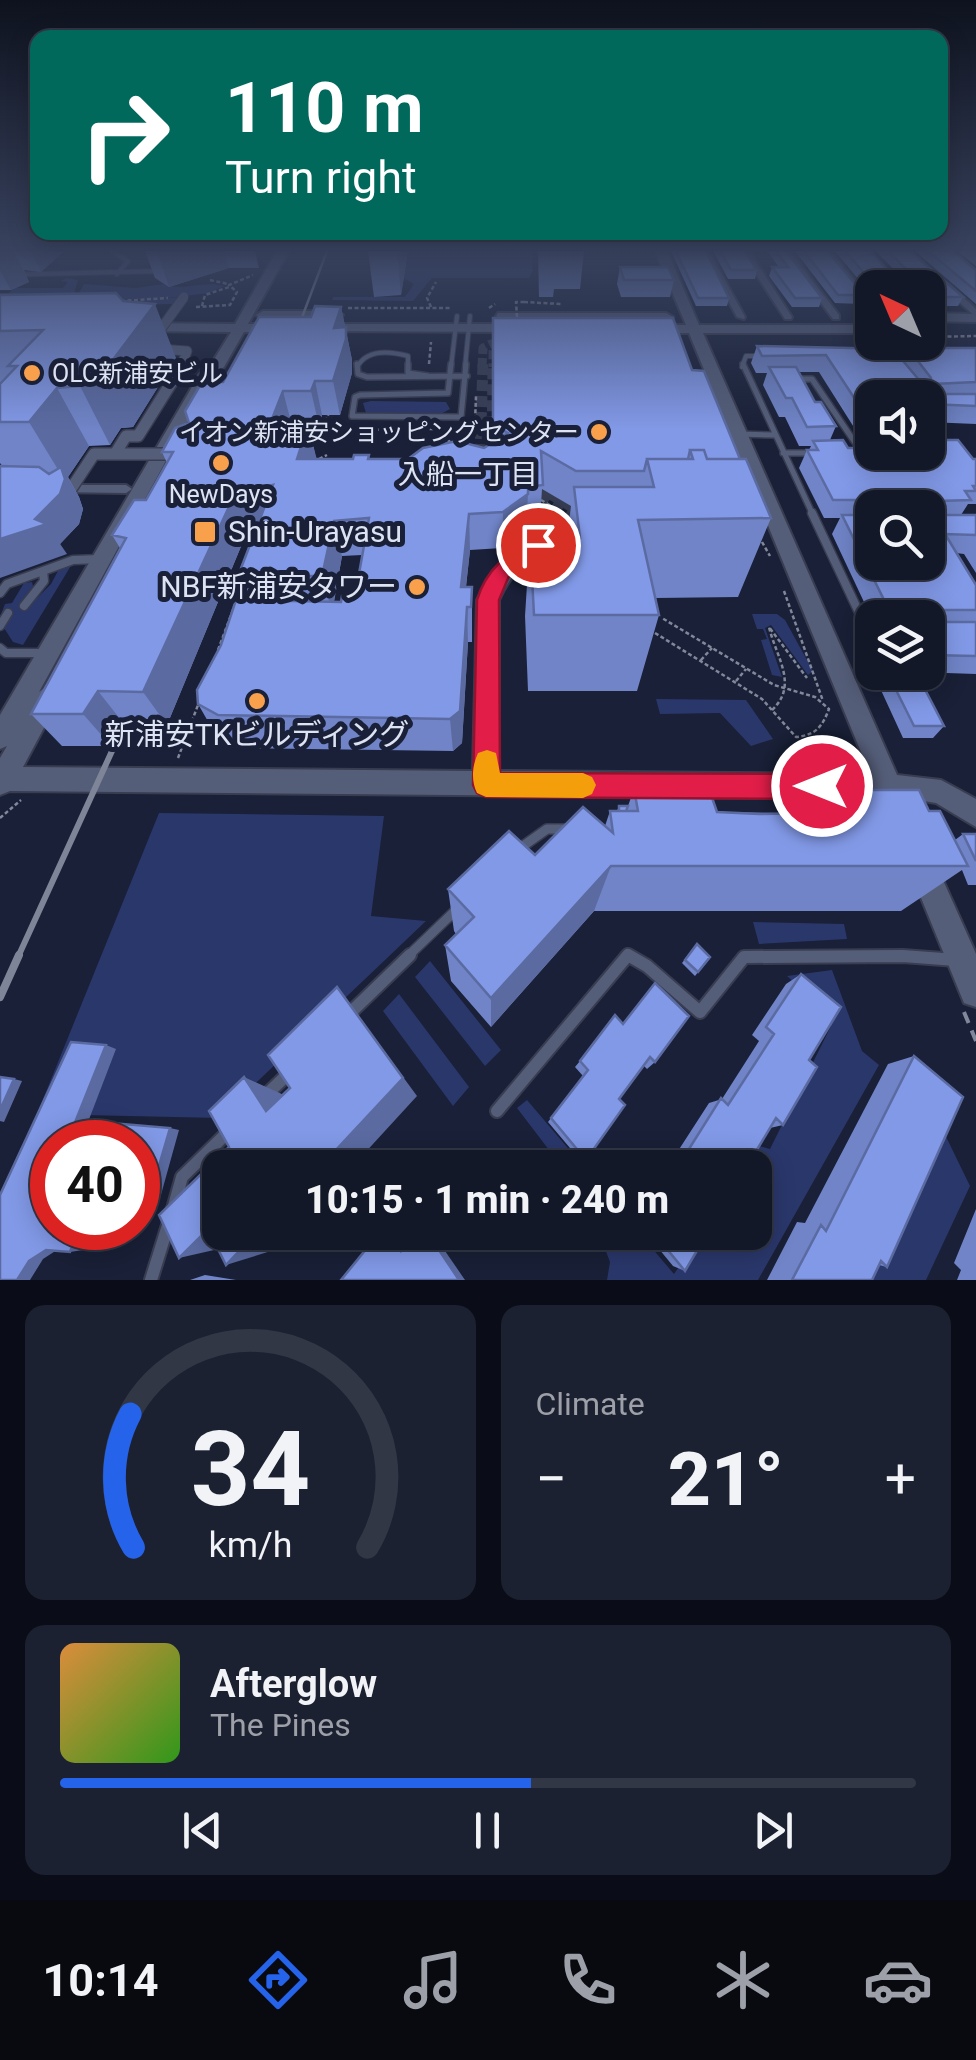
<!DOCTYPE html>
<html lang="en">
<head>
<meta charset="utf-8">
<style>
	body { margin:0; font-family:Roboto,"Noto Sans JP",sans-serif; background:#1c2131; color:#f1f3f6; height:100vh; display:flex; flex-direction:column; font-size:38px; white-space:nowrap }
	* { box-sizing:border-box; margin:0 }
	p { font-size:32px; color:#9da0a8 }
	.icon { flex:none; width:55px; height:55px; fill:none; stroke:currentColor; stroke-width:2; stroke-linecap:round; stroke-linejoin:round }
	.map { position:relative; height:1280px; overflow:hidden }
	.panel { display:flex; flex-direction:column; gap:25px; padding:25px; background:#0a0d17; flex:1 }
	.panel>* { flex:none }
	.top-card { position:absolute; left:30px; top:30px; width:918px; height:210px; border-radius:20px; box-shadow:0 5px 25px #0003,0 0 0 2px #323746; background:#00695c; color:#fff; overflow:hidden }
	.needle { width:65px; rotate:316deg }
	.controls { position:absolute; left:855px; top:270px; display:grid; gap:20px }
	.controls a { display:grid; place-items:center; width:90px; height:90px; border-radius:20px; background:#131829; box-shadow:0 5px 25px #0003,0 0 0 2px #323746; font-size:50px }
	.speed { position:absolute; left:30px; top:1120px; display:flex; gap:20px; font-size:50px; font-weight:700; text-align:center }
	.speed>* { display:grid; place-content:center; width:130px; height:130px; border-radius:50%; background:#131829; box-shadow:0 5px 25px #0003,0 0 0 2px #323746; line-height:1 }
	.speed .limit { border:15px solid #d22; background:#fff; color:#111 }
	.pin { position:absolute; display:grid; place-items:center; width:85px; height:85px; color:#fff; margin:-42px; border:5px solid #fff; border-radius:50%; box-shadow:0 2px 10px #0007 }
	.me { position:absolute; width:110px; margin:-55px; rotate:270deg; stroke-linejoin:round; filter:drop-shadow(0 0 8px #0008) }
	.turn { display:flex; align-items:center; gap:35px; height:210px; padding:0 30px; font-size:45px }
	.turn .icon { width:130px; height:130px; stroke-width:2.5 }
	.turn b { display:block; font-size:70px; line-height:85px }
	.big { font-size:75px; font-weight:800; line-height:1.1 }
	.panel .widget { flex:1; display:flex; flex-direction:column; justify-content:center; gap:15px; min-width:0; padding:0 35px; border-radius:20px; background:#1c2131 }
	.panel .dial { align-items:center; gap:0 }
	.dial svg { height:260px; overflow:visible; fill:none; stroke:#323746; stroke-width:7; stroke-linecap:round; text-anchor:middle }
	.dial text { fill:#f1f3f6; stroke:none }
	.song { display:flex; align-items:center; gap:30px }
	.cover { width:120px; height:120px; border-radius:15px; background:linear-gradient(135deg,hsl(30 70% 55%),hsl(110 70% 35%)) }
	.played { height:10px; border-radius:5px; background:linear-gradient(90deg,#2563eb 55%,#323746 55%) }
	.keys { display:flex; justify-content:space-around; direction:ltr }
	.heat { display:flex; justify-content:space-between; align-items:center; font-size:55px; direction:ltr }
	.panel .tiles { flex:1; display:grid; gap:25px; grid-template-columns:1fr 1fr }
	.widget:last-child { grid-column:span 2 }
	.trip { position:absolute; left:202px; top:1150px; width:570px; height:100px; border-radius:20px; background:#131829; box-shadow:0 5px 25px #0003,0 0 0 2px #323746; font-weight:800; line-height:100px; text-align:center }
	.tab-bar { display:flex; height:160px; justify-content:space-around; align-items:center; background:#080a10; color:#9da0a8 }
	.tab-bar .icon { width:70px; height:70px }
	.tab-bar .current { color:#2563eb }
	.tab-bar b { font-size:45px; color:#f1f3f6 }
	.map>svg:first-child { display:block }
	.green { fill:#2a376b }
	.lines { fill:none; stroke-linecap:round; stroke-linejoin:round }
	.street-tunnel-far1 { stroke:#363d53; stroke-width:9; stroke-dasharray:9 4; stroke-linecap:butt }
	.street-tunnel { stroke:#363d53; stroke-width:11; stroke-dasharray:11 5; stroke-linecap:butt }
	.lane-far4-casing { stroke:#393d51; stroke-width:6 }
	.lane-far3-casing { stroke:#393d51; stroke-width:8 }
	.lane-far2-casing { stroke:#393d51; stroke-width:11 }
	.lane-far1-casing { stroke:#393d51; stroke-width:12 }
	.lane-casing { stroke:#393d51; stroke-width:16 }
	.street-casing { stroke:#393d51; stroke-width:4 }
	.secondary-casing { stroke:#393d51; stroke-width:4 }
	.path-far1 { stroke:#81889b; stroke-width:2.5; stroke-dasharray:4 2.5; stroke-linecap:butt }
	.path { stroke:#81889b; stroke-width:4; stroke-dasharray:12 8; stroke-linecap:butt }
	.lane-far4 { stroke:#555e79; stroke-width:4 }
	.lane-far3 { stroke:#555e79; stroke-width:5 }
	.lane-far2 { stroke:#555e79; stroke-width:8 }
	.lane-far1 { stroke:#555e79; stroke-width:9 }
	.lane { stroke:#555e79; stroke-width:12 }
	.street { fill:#555e79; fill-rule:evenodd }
	.secondary { fill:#555e79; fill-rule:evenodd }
	.rail-far3 { stroke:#7e8598; stroke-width:2.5 }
	.rail-far2 { stroke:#7e8598; stroke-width:5 }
	.rail-far1 { stroke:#7e8598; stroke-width:6 }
	.rail { stroke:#7e8598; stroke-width:8 }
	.street-bridge-far1-casing { stroke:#393d51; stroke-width:11; stroke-linecap:butt }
	.street-bridge-casing { stroke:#393d51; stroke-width:14; stroke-linecap:butt }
	.path-bridge { stroke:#81889b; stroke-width:2.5; stroke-dasharray:4 2.5; stroke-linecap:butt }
	.street-bridge-far1 { stroke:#555e79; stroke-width:9 }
	.street-bridge { stroke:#555e79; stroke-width:11 }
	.wall { fill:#7084c7; fill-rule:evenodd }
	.shaded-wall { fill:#5b6ba2 }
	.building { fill:#8299e7; stroke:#5b6ba2; stroke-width:2.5 }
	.route { fill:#e11d48; stroke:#92132f; stroke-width:2.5 }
	.slow { fill:#f59e0b }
	.poi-dot { fill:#f9a04d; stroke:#192037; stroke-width:4 }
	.labels { text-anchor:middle; stroke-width:10; stroke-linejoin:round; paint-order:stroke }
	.far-poi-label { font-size:25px; fill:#dde3f3; stroke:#192037; text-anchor:start }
	.far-neighbourhood-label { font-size:28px; fill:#dde3f3; stroke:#192037 }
	.poi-label { font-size:30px; fill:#dde3f3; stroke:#192037; text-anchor:start }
</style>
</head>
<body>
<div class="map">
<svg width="976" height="1280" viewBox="0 0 976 1280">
	<rect width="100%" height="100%" fill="#192037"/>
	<path class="green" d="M408,251H532L533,271L529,278H432L413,301L332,300L333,297H405L414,284L403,278Z
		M66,278L78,280L74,294L79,293L84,284L135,288L164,284C181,292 205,280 224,286L209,293L151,300L180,297L175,304L94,305L146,300L0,298V293H9L14,288H63L68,282L61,281Z
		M371,401L446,402L450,409L441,414L366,413L363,403Z
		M72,564L23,645L13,642L4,628L12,614L3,613L0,617L5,604L12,603L24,583L32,582L33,586L19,605L29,606L51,584L59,569Z
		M752,614H777L785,620L813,671L808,675L771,625L765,628L782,677L772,675L761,640L767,639L763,629H757Z
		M656,699L746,700L773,739L751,746L720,713L660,714Z
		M159,813L384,816L371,916L426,921L219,1118L37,1114Z
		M753,922L844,924L847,939L759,944Z
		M430,961L501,1050L485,1066L415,977Z
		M832,970L862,1051L879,1065L758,1280H607L610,1262L599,1233H639L674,1274L702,1233L755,1232V1168L745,1167L759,1146L770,1149L831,1026L829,1014L787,976Z
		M399,994L469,1087L453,1106L383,1011Z
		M527,1100L584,1167H562L517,1108Z
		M935,1114L970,1186L926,1280H853Z"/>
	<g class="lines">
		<path class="street-tunnel-far1" d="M482,367L483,348L491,344L522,345L519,350H493V367"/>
		<path class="street-tunnel" d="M483,364L480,453L460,464L466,472L486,461L571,512H633L632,507H572L492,459L493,364"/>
		<defs>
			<path id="lane-far4" d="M112,251L128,261L117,274
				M0,275L160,271
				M357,367C367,349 390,351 408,356V367
				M451,367L457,316
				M465,367L470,316
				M742,367L746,356H762"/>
			<path id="lane-far3" d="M357,364L358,374L367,377L467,376
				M408,364V373L428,376
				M451,364L448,393L360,395L355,397L352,416L461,417L466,364
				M743,364L813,515
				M795,379H812L858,447L857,453
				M739,434L774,435
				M783,453H813"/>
			<path id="lane-far2" d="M812,513L872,640
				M0,593L7,584L73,560L101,559
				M24,606L44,581L43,571
				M0,626L8,613
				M0,648L6,653H43"/>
			<path id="lane-far1" d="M516,851L547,829H570
				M407,957L456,910
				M626,957H633
				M744,957H920"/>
			<path id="lane" d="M348,1015L410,955
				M266,1095L288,1074
				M497,1111L628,955L647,966L700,1012L744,957L903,956L956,960
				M173,1209L182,1177L227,1133
				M151,1280L169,1222"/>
			<path id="street" d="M701,251H709L745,317L744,319L737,317Z
				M741,251H749L792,317L791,319H785Z
				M782,251H790L839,315V319H833Z
				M822,251H830L872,300V307H869Z
				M943,284H949L976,309V317L943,288Z
				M59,485H126L132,489L126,493L55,492V486Z"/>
			<path id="secondary" d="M277,251H289L248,324H281L288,328L281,332H244L224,367L212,377L39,692L50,684L59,687L62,694L23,767L473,771L477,600C494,562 557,505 602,514V522C561,533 516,559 499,600V771L870,774L689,333H648L641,329L648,325H686L655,251H667L699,325H872V333H703L897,775L941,780L976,799V827L936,803L912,799L894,812L884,808L880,799L10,791L0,795V758L7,746L0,749V715L199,375L213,361L231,332L138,331L131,327L138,323L235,324Z
				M336,311L343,315L341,318L263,319L256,315L263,311Z
				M498,313H666L673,317L666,321L503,320L496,316Z
				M928,313L976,314V322L928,321Z
				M318,324H521L528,328L521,332L313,331L311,328Z
				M920,847L930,851L976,954V1007L964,1003L906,861L910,851Z"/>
		</defs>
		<use href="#lane-far4" class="lane-far4-casing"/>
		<use href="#lane-far3" class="lane-far3-casing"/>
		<use href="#lane-far2" class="lane-far2-casing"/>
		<use href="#lane-far1" class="lane-far1-casing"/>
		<use href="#lane" class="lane-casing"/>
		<use href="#street" class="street-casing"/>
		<use href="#secondary" class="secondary-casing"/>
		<path class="path-far1" d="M210,280L228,284
			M121,301L168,298
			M524,302L561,304
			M202,306L205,295L229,287
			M196,307L230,305L237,292L229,285L253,275
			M431,307L427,298L436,282
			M348,308H450
			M489,308L495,304
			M928,337L976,336
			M429,364L431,342
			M324,428L329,412
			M466,428L475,422L476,396
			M444,429L443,436L450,442
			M306,430L438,429
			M319,459L327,455
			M541,500L560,511
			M762,542L770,556
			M784,591L823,701
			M655,633L762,699L796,737C816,735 822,727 829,709L815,697L774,685L662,618
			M218,650L243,583
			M701,660L712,648
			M736,681L746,669
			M772,710C799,685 776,657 769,627L807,678
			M815,736L825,760L836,764
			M178,758L198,705
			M800,764L825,760
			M0,818L21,800"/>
		<path class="path" d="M964,1012L976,1041"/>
		<use href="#lane-far4" class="lane-far4"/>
		<use href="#lane-far3" class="lane-far3"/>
		<use href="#lane-far2" class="lane-far2"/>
		<use href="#lane-far1" class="lane-far1"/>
		<use href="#lane" class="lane"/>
		<use href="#street" class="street"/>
		<use href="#secondary" class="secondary"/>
		<path class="rail-far3" d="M292,344L327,251"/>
		<path class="rail-far2" d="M132,708L137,697"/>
		<path class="rail-far1" d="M18,957L133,705"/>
		<path class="rail" d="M0,997L19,955"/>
		<defs>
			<path id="street-bridge-far1" d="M181,367L187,351L147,348L184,297"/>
			<path id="street-bridge" d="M115,454L126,436H138L183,364
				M67,495L94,454H180"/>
		</defs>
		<use href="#street-bridge-far1" class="street-bridge-far1-casing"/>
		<use href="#street-bridge" class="street-bridge-casing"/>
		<path class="path-bridge" d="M517,317L516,302H524"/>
		<use href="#street-bridge-far1" class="street-bridge-far1"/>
		<use href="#street-bridge" class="street-bridge"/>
	</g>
	<path class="wall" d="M0,251H64L41,272L24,270L29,282L11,290H0Z
		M145,251H255L259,268H229L169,287L155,278Z
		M368,251H408L401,295L374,297Z
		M538,251H584L580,289H554L553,297H539Z
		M671,251H706L729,298L727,306H696Z
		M713,251H744L757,270L755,279H728Z
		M767,251H786L822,298L819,307H792L769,276L772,267H779Z
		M795,251H827L865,295L861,304L835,303Z
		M835,251H870L899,282H906L876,251H910L963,297L958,306H928V288H872V296Z
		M915,251H953L976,270V304Z
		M957,251H976V266Z
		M620,267L674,280L670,297H621L617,284Z
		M0,295L123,301L176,358L133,427L121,428L110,445L89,446L68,477L79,497L83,509L79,524L60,544L67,554L0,463Z
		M341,307L352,360V373L340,415H322L319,426H309L316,459H353L369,455V459H408L484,448L492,443L493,318L692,370L771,518L738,597L656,598L659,615L637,691H528L525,616L530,538H567L571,506L542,489L540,521L526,523V529L502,548L470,550L466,587H472V642H468L462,743L453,751L237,748L217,737L198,704L248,601L238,576L256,529L247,532L167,725L124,724L111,746H62L31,714L120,548L112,535L146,500L167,463L162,452L223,382L311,317ZM362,555L355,596L341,602H334L342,556Z
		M757,346L903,360L908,348H976V424L928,422V398H872V452L976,459V504H968L961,515H976V573L964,554L956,553L976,585V674L917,672H928V618L872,619L832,534L840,518H824L799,468L807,450H809L811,446H799L785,417H779L763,385L767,373H756L751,363ZM799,372H819L867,448H848L830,440L836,426L815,402ZM872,508H928L872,562Z
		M889,676L944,726L933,738H903L880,688Z
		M634,789L717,812L780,813L799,790L929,811L955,840L963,834H976V885H968L962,870L901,911H594L491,1027L451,981L445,945L456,934L454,931L448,889L605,826L610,811H617L619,806H628Z
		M697,944L710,957L695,976L682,963Z
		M801,974L809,1060L783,1125L770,1128L746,1168H667L709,1103L722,1099L759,1041L752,1035L786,984Z
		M623,1023L655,1062L647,1069L643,1065L619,1099L586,1160L581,1161L548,1122L583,1076L575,1067L580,1061Z
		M914,1056L887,1267L879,1265L872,1280H767L797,1222L805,1223L888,1064Z
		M976,1209V1280H957L961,1270L954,1263Z
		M645,1232H708L685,1271L673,1266Z
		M205,1275L236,1280H190Z"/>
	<path class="shaded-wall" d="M0,251H14L29,282L11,290L0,270Z
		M31,251H64L41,272Z
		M157,251H224L229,268L169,287Z
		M397,251H408L401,295Z
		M155,304L176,358L133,427L121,428L110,445L80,386Z
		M341,307L352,360V373L340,415L333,381L334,328Z
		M315,381L322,415L319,426L311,391Z
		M57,388L89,446L68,477L79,497L83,509L79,524L60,544L67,554L0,578V539L35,519L65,481L29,422Z
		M283,391L292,426L270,424Z
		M308,425L317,460L297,459Z
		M273,485L284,521L247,532L167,725L143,692L234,496Z
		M528,494L526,529L502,548L503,512Z
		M469,514L470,550L462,622L461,587Z
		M334,521L342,556L332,612L322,576Z
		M467,607L468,642L462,743L453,751L450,719Z
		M98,691L124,724L111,746L83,714Z
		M611,866L594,911L491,1027V998Z
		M337,987L417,1096L351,1168H319Z
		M106,1045L116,1049L88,1122L76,1120Z
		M244,1077L284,1095L266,1111Z
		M14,1079L22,1081L4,1122L0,1121V1110Z
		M170,1128L179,1130L157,1209L146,1210Z
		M79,1228H91L83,1250L70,1252Z
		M208,1229L236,1245L179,1258Z
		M257,1232H291L274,1250L226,1265Z
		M390,1232H397L406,1247L401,1251Z
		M427,1232H432L465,1280H459Z
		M60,1248L43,1259L30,1280H17L29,1261L46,1250Z"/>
	<path class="building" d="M676,251H706L729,298H698Z
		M720,251H744L757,270H731Z
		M776,251H786L822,298H795L772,267H788Z
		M804,251H827L865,295H838Z
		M845,251H870L899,282H914V277L888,251H910L963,297H928V288H877Z
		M928,251H953L976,270V291Z
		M620,267H668L674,280H624Z
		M116,293L123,301L155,304L106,369L93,371L80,386L57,388L29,422H0V384L17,366H8L43,330L0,331V295Z
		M315,306L341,307L334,328L346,327V339L333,381H315L311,391H283L270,424L308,425L297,459H353L354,455H369L368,459H408L423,448L457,441L484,448L508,433L493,424V318H673L692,370L704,371L740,459H707L704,450H690L688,459H647L644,471H576L541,451L543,485L528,487V494L503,512L469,514L461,587H472L471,607H467L460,711L450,719L218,715L198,704L197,690L221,645L236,600L341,602L342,596H355L369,518L334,521L322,576H238L273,485L234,496L143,692L98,691L83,714H31L126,538L112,535L134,500H146L173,452H162L175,428L189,423L185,411L202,382H223L259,317H311Z
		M757,346L893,349L925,387L931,384V378L908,348H976V382L933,384L932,390L938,394H976V406L928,404V398H911L900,383L869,382L879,398H872V425L826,355L762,356Z
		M769,367H796L815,402H821L836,426L807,427L792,398H786Z
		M843,440L848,448H872V452H928V440H958L973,459H976V486H973L976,491H965L971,500L937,501L933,511L940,515H976V535L945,534L976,585V610H941L935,614L936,622H976V656L928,655V618H893L842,515H872V562H928V508H888L890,505L882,500H833L807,450H818L813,441Z
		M690,450H704L707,459H746L771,518L638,520L659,615H534L530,538H580L574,487H654L647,459H693Z
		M0,466L39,467L49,474L61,467L65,479L60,494L35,519L47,524L0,539Z
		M889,676H918L944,726H914Z
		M640,786H708L717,812L759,814L806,813L799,790H919L929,811H940L968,866H611L491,998L445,945L474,917L448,889L509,831L535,855L583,807L613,833L610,811H638L634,789Z
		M619,806H628L626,811H619Z
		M963,834H976V861Z
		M697,944L710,957L698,972L685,960Z
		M801,974L841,1007L809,1060L817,1067L783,1125L776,1118L746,1168H677L721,1098L728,1105L774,1034L766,1027Z
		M655,983L689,1016L655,1062L650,1057L619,1099L625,1105L586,1160L551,1118L588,1070L580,1061L615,1015L623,1024Z
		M337,987L403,1078L319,1168H220V1232H257L226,1265L208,1229L179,1258L159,1215L229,1147L209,1111L244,1077L266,1111L290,1088L268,1055Z
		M71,1042L106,1045L76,1120L170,1128L146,1210L138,1209V1142H52V1228H79L70,1252L46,1250L29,1261L17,1280H0V1195Z
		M914,1056L963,1097L887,1267L881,1261L872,1280H792L821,1225L826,1231Z
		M0,1077L14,1079L0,1110Z
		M380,1232H390L401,1251L416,1232H427L459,1280H341Z
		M653,1232H708L685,1271Z"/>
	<linearGradient id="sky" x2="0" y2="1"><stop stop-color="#0e121e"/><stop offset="0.58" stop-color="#38425e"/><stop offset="1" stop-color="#38425e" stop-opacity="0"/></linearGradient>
	<rect width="976" height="430" fill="url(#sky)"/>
	<path class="route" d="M538,539L545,541V550L509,576L499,600L500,773L822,774L832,778L836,786L832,795L822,799L486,797L477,793L473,785L477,600C485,571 510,548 538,539Z"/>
	<path class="slow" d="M487,750L496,753L500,773H583L592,777L596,785L592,794L583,798L486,797L477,793C471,781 472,766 478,753Z"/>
	<g class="poi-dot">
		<circle cx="32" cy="373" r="10"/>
		<circle cx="599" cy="432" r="10"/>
		<circle cx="221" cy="463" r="10"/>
		<rect x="193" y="520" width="24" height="24" rx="5"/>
		<circle cx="417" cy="587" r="10"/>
		<circle cx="257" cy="701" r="10"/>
	</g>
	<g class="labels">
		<g class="far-poi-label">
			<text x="52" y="382">OLC新浦安ビル</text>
			<text x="579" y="441" text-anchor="end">イオン新浦安ショッピングセンター</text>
			<text x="221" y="503" text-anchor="middle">NewDays</text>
		</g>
		<g class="far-neighbourhood-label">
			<text x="468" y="484">入船一丁目</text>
		</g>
		<g class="poi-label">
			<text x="228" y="542">Shin-Urayasu</text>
			<text x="397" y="597" text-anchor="end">NBF新浦安タワー</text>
			<text x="257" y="745" text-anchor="middle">新浦安TKビルディング</text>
		</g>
	</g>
</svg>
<div class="controls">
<a><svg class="needle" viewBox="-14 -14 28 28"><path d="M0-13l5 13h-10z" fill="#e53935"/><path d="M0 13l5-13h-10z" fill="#9da0a8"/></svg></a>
<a><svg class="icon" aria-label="sound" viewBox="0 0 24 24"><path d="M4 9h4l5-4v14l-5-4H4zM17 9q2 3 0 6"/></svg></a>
<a><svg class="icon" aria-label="search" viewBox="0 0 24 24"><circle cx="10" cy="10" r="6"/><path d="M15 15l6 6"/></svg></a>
<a><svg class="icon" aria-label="layers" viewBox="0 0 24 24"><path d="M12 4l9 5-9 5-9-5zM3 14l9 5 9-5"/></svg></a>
</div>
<div class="speed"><div class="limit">40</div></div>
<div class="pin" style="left:538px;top:545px;background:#d93025"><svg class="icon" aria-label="arrive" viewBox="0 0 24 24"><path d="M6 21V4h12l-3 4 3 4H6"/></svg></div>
<svg class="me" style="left:822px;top:786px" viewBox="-20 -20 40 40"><circle r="17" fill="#e11d48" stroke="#fff" stroke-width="3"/><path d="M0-11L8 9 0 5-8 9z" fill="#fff"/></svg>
<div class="trip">10:15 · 1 min · 240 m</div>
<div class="top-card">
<div class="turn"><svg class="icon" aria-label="right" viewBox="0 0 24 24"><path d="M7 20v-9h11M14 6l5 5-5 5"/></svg><div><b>110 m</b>Turn right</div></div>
</div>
</div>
<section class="panel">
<div class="tiles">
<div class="widget dial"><svg viewBox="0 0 100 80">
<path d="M14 69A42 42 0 1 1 86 69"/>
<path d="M14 69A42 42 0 0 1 13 28" stroke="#2563eb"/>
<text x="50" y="56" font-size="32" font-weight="700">34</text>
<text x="50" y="72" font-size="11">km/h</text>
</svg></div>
<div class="widget"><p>Climate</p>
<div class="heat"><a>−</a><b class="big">21°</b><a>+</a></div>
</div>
<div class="widget">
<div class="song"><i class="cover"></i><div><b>Afterglow</b><p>The Pines</p></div></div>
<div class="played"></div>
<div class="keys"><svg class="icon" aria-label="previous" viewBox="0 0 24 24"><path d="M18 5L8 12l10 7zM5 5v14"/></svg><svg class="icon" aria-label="pause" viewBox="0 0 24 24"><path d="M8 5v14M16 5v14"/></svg><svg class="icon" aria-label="next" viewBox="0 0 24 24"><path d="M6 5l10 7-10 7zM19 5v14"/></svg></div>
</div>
</div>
</section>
<nav class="tab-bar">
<b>10:14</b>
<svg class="icon current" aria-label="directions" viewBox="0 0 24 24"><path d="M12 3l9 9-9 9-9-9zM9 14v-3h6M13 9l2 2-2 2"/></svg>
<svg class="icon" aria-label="music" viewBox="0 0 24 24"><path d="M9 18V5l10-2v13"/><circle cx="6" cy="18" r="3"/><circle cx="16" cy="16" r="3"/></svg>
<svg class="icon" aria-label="phone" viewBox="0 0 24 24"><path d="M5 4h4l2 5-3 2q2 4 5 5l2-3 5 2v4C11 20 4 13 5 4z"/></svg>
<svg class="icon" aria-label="climate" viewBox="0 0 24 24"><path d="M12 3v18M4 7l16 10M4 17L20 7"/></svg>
<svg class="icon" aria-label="car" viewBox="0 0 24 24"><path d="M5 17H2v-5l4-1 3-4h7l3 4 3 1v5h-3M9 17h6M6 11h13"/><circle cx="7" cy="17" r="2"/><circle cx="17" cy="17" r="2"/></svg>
</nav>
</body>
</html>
